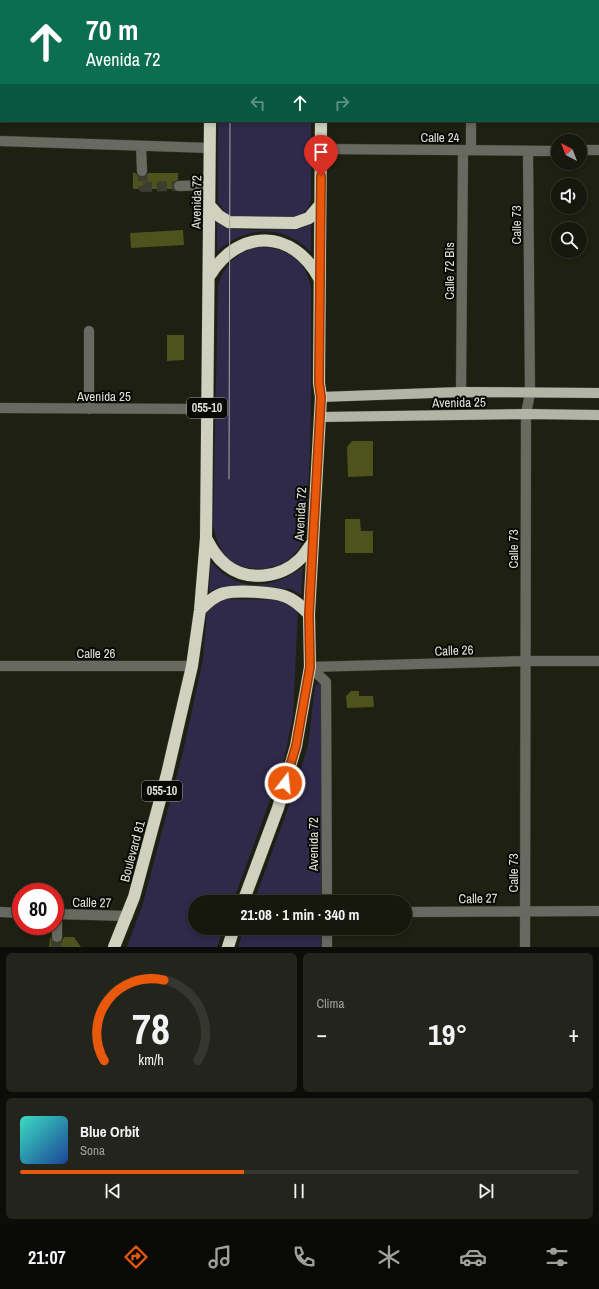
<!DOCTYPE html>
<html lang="es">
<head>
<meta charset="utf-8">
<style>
	body { margin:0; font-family:"Archivo Narrow",sans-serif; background:#23251c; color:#f1f3f6; height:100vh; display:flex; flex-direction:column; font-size:15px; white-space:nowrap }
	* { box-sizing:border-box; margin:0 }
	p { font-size:13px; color:#9ea09e }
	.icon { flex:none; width:22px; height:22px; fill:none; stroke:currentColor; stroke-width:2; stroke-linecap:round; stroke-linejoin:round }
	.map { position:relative; height:947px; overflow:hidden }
	.drawer { display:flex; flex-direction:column; gap:6px; padding:6px; background:#0c0d08; flex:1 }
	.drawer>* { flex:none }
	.hud { position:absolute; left:0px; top:0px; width:599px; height:122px; box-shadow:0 2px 6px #0003,0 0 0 1px #35372e; background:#0b6e4f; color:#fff; overflow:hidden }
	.needle { width:26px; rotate:318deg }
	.fabs { position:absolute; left:551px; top:134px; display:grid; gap:8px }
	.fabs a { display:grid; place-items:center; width:36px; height:36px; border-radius:50%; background:#16180e; box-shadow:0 2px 6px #0003,0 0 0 1px #35372e; font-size:20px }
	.speed { position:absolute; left:12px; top:883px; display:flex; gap:8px; font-size:20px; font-weight:700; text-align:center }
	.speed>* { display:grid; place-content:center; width:52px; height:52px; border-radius:50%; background:#16180e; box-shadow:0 2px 6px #0003,0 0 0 1px #35372e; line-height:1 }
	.speed .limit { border:6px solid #d22; background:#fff; color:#111 }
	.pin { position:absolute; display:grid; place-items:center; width:34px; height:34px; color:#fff; margin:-41px -17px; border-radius:50% 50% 50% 0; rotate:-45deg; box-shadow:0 0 4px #0007 }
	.pin .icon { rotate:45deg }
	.me { position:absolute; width:44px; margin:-22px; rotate:16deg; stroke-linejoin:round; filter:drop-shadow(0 0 3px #0008) }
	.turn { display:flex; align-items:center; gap:14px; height:84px; padding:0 20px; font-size:18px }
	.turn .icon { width:52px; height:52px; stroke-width:2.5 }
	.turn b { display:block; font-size:28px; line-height:34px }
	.lanes { display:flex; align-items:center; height:38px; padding:0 20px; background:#0003; justify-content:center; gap:20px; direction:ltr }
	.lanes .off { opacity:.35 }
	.big { font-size:30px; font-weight:700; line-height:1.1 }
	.drawer .tile { flex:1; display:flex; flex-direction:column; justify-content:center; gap:6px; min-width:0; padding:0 14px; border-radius:6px; background:#23251c }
	.drawer .dial { align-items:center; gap:0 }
	.dial svg { height:104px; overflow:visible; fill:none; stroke:#35372e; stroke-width:7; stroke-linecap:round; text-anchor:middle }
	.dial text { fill:#f1f3f6; stroke:none }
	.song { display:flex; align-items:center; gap:12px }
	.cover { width:48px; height:48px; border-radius:6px; background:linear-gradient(135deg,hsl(170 70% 55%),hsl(220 70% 35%)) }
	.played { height:4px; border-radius:2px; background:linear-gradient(90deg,#ea580c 40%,#35372e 40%) }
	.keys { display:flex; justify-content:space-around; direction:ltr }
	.heat { display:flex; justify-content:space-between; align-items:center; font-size:22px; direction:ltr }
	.drawer .tiles { flex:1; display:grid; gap:6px; grid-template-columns:1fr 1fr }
	.tile:last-child { grid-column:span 2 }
	.trip { position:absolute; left:188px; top:895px; width:224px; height:40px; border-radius:20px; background:#16180e; box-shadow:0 2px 6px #0003,0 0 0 1px #35372e; font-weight:700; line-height:40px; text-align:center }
	.tabs { display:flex; height:64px; justify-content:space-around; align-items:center; background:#090a06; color:#9ea09e }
	.tabs .icon { width:28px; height:28px }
	.tabs .current { color:#ea580c }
	.tabs b { font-size:18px; color:#f1f3f6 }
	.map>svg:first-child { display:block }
	.green { fill:#2f294a }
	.building { fill:#4e521d }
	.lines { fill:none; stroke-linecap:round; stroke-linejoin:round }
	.minor-tunnel { stroke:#3b3d2f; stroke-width:10; stroke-dasharray:10 5; stroke-linecap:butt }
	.minor-casing { stroke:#393b2d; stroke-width:11 }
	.major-casing { stroke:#393b2d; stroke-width:11 }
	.highway-casing { stroke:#393b2d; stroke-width:13 }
	.minor { stroke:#686961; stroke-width:10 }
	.major { stroke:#b2b4a5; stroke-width:10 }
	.highway { stroke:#d0d2bf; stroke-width:12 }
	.tram { stroke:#a9aa9f; stroke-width:1 }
	.route-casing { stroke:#983908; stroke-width:10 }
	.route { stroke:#ea580c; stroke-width:7 }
	.labels { text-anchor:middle; stroke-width:4; stroke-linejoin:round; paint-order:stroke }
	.shield { fill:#080904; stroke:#9ea097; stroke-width:1 }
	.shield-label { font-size:12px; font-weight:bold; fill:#dfe0d6 }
	.street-label { font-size:13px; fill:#dfe0d6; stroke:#080904 }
</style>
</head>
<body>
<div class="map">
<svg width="599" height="947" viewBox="0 0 599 947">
	<rect width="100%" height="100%" fill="#1e2012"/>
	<path class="green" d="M219,0H311V1H219Z
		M218,121H311V199C309,209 305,214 295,217H232L226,214L218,202Z
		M217,222C235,234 272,229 294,229L302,228L311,223V252C282,224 246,225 217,252Z
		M260,247C288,249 305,258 311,288C311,356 312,424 308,491C307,509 309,533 299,548C286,569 259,573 238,565C222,558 216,540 213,525L218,285C225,264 237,251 260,247Z
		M211,562C218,569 226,577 236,581C259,590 285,581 303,567L301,595L291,589L254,587H220L209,592Z
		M220,599L289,600L298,611L293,716L283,764L233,902H195V928H224L217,947H127L143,903L183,752L203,659L207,610Z
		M320,682L322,685L321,895L318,902H257L255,899L296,786L308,745L315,686Z
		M244,928H321V947H238Z"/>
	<path class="building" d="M133,172L142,177L146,176L148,173H178V180L173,183L174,189H133Z
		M183,230L184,245L131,248L130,233Z
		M167,335H184V360L167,361Z
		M352,441H373V476L348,477L347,447Z
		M345,519H360L361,531H373V553H345Z
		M351,691H359V696H373L374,707L347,708L346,696Z
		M50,937L53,942L57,943L61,942L64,937H74L81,947H49Z"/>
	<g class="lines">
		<path class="minor-tunnel" d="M142,171L143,187L179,186
			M56,947L57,937"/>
		<defs>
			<path id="minor" d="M473,1V0
				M0,141L210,148
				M141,146L142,171
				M321,149L558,151
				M471,150V121
				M580,150H599
				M179,186L210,185
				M461,392L463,150
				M0,408L207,409
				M89,409V331
				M0,666H192
				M310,667L527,661H599
				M310,667L326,682L327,902
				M0,912L21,913
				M405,912L599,911
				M55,914L128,916
				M327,928V947
				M57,937V914
				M525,947L526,414L530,393L528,151"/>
			<path id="major" d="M321,397L461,392L599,393
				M320,417L526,414L599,415"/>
			<path id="highway" d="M209,0V1
				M320,0V1
				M210,206L219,216L229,222L295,223L309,218L320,205
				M210,275C239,228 293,229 319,278
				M206,538C212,549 217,558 226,565C247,582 281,578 300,559C305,554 308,548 313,542
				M200,610C207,603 215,595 225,593C237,590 273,592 284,596C294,599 302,607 309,614
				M243,902L278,808L296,746L310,667L309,614L321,397L319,383L321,121
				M114,947L134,897L167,774L192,666L200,610L206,538L210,121
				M228,947L234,928"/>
		</defs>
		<use href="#minor" class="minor-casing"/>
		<use href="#major" class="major-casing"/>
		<use href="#highway" class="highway-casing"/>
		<use href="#minor" class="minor"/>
		<use href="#major" class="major"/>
		<use href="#highway" class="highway"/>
		<path class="tram" d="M229,0V1
			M229,479L230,121"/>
	</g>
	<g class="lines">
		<defs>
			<path id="route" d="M285,783L296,746L310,667L309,614L321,397L319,383L321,176"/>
		</defs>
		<use href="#route" class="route-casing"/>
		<use href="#route" class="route"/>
	</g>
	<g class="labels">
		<g class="shield">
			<rect x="187" y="398" width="40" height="20" rx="3"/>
			<rect x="142" y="781" width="40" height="20" rx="3"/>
		</g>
		<g class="shield-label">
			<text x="207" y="412">055-10</text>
			<text x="162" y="795">055-10</text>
		</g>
		<g class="street-label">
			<text x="440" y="142">Calle 24</text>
			<text transform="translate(196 202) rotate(-89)" y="5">Avenida 72</text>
			<text transform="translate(516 225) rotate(-90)" y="5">Calle 73</text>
			<text transform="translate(449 271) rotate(-90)" y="5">Calle 72 Bis</text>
			<text x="104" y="401">Avenida 25</text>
			<text transform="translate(459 402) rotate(-1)" y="5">Avenida 25</text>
			<text transform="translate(300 514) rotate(-87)" y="5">Avenida 72</text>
			<text transform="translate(513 549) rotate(-90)" y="5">Calle 73</text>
			<text transform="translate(454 650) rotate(-2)" y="5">Calle 26</text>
			<text x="96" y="658">Calle 26</text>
			<text transform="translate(313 844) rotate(-90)" y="5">Avenida 72</text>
			<text transform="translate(132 851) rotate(-75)" y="5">Boulevard 81</text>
			<text transform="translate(513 873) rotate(-90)" y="5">Calle 73</text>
			<text transform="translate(478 898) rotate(-1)" y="5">Calle 27</text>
			<text transform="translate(92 902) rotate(1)" y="5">Calle 27</text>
		</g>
	</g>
</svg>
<div class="fabs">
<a><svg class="needle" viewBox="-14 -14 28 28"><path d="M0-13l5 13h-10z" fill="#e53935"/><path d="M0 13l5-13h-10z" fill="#9ea09e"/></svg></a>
<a><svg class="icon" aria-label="sound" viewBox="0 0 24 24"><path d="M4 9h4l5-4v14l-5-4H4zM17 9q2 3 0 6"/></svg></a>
<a><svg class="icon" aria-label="search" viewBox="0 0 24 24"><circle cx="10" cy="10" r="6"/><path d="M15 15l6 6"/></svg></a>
</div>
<div class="speed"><div class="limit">80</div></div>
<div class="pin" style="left:321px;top:176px;background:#d93025"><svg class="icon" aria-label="arrive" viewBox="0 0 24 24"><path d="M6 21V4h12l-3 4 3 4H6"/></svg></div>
<svg class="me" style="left:285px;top:783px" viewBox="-20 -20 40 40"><circle r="17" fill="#ea580c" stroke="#fff" stroke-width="3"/><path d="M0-11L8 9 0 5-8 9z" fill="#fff"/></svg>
<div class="trip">21:08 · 1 min · 340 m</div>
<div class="hud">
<div class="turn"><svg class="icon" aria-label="ahead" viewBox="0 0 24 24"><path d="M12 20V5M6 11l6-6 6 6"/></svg><div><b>70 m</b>Avenida 72</div></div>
<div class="lanes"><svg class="icon off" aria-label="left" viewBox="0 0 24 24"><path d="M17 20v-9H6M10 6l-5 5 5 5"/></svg><svg class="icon" aria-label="ahead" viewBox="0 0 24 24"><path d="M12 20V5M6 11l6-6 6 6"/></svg><svg class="icon off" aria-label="right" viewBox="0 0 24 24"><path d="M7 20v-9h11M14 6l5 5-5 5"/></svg></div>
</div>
</div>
<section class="drawer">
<div class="tiles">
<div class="tile dial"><svg viewBox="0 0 100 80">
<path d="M14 69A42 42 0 1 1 86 69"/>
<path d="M14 69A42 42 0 0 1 60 7" stroke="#ea580c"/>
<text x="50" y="56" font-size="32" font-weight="700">78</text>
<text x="50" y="72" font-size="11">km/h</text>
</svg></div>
<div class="tile"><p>Clima</p>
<div class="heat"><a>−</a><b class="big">19°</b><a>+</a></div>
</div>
<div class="tile">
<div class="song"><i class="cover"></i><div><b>Blue Orbit</b><p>Sona</p></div></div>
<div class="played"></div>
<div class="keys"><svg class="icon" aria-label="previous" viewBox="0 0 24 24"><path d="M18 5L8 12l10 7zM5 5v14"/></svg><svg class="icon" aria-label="pause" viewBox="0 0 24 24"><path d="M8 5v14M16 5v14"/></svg><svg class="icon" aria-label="next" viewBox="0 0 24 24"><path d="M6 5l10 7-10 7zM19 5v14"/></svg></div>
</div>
</div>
</section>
<nav class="tabs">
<b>21:07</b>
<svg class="icon current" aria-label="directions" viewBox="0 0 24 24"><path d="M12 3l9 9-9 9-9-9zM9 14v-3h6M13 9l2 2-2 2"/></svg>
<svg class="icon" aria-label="music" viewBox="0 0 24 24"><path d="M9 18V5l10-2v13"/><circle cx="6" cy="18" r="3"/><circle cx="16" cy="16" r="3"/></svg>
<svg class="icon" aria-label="phone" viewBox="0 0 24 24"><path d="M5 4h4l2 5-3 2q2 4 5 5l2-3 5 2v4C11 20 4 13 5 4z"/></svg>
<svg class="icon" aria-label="climate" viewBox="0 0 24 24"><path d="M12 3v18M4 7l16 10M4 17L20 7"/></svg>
<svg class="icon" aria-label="car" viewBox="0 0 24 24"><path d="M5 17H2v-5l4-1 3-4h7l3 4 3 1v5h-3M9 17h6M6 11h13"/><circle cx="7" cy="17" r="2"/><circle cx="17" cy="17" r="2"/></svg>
<svg class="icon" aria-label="filters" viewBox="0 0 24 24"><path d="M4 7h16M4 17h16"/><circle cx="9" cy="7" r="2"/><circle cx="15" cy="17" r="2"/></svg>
</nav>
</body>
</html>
